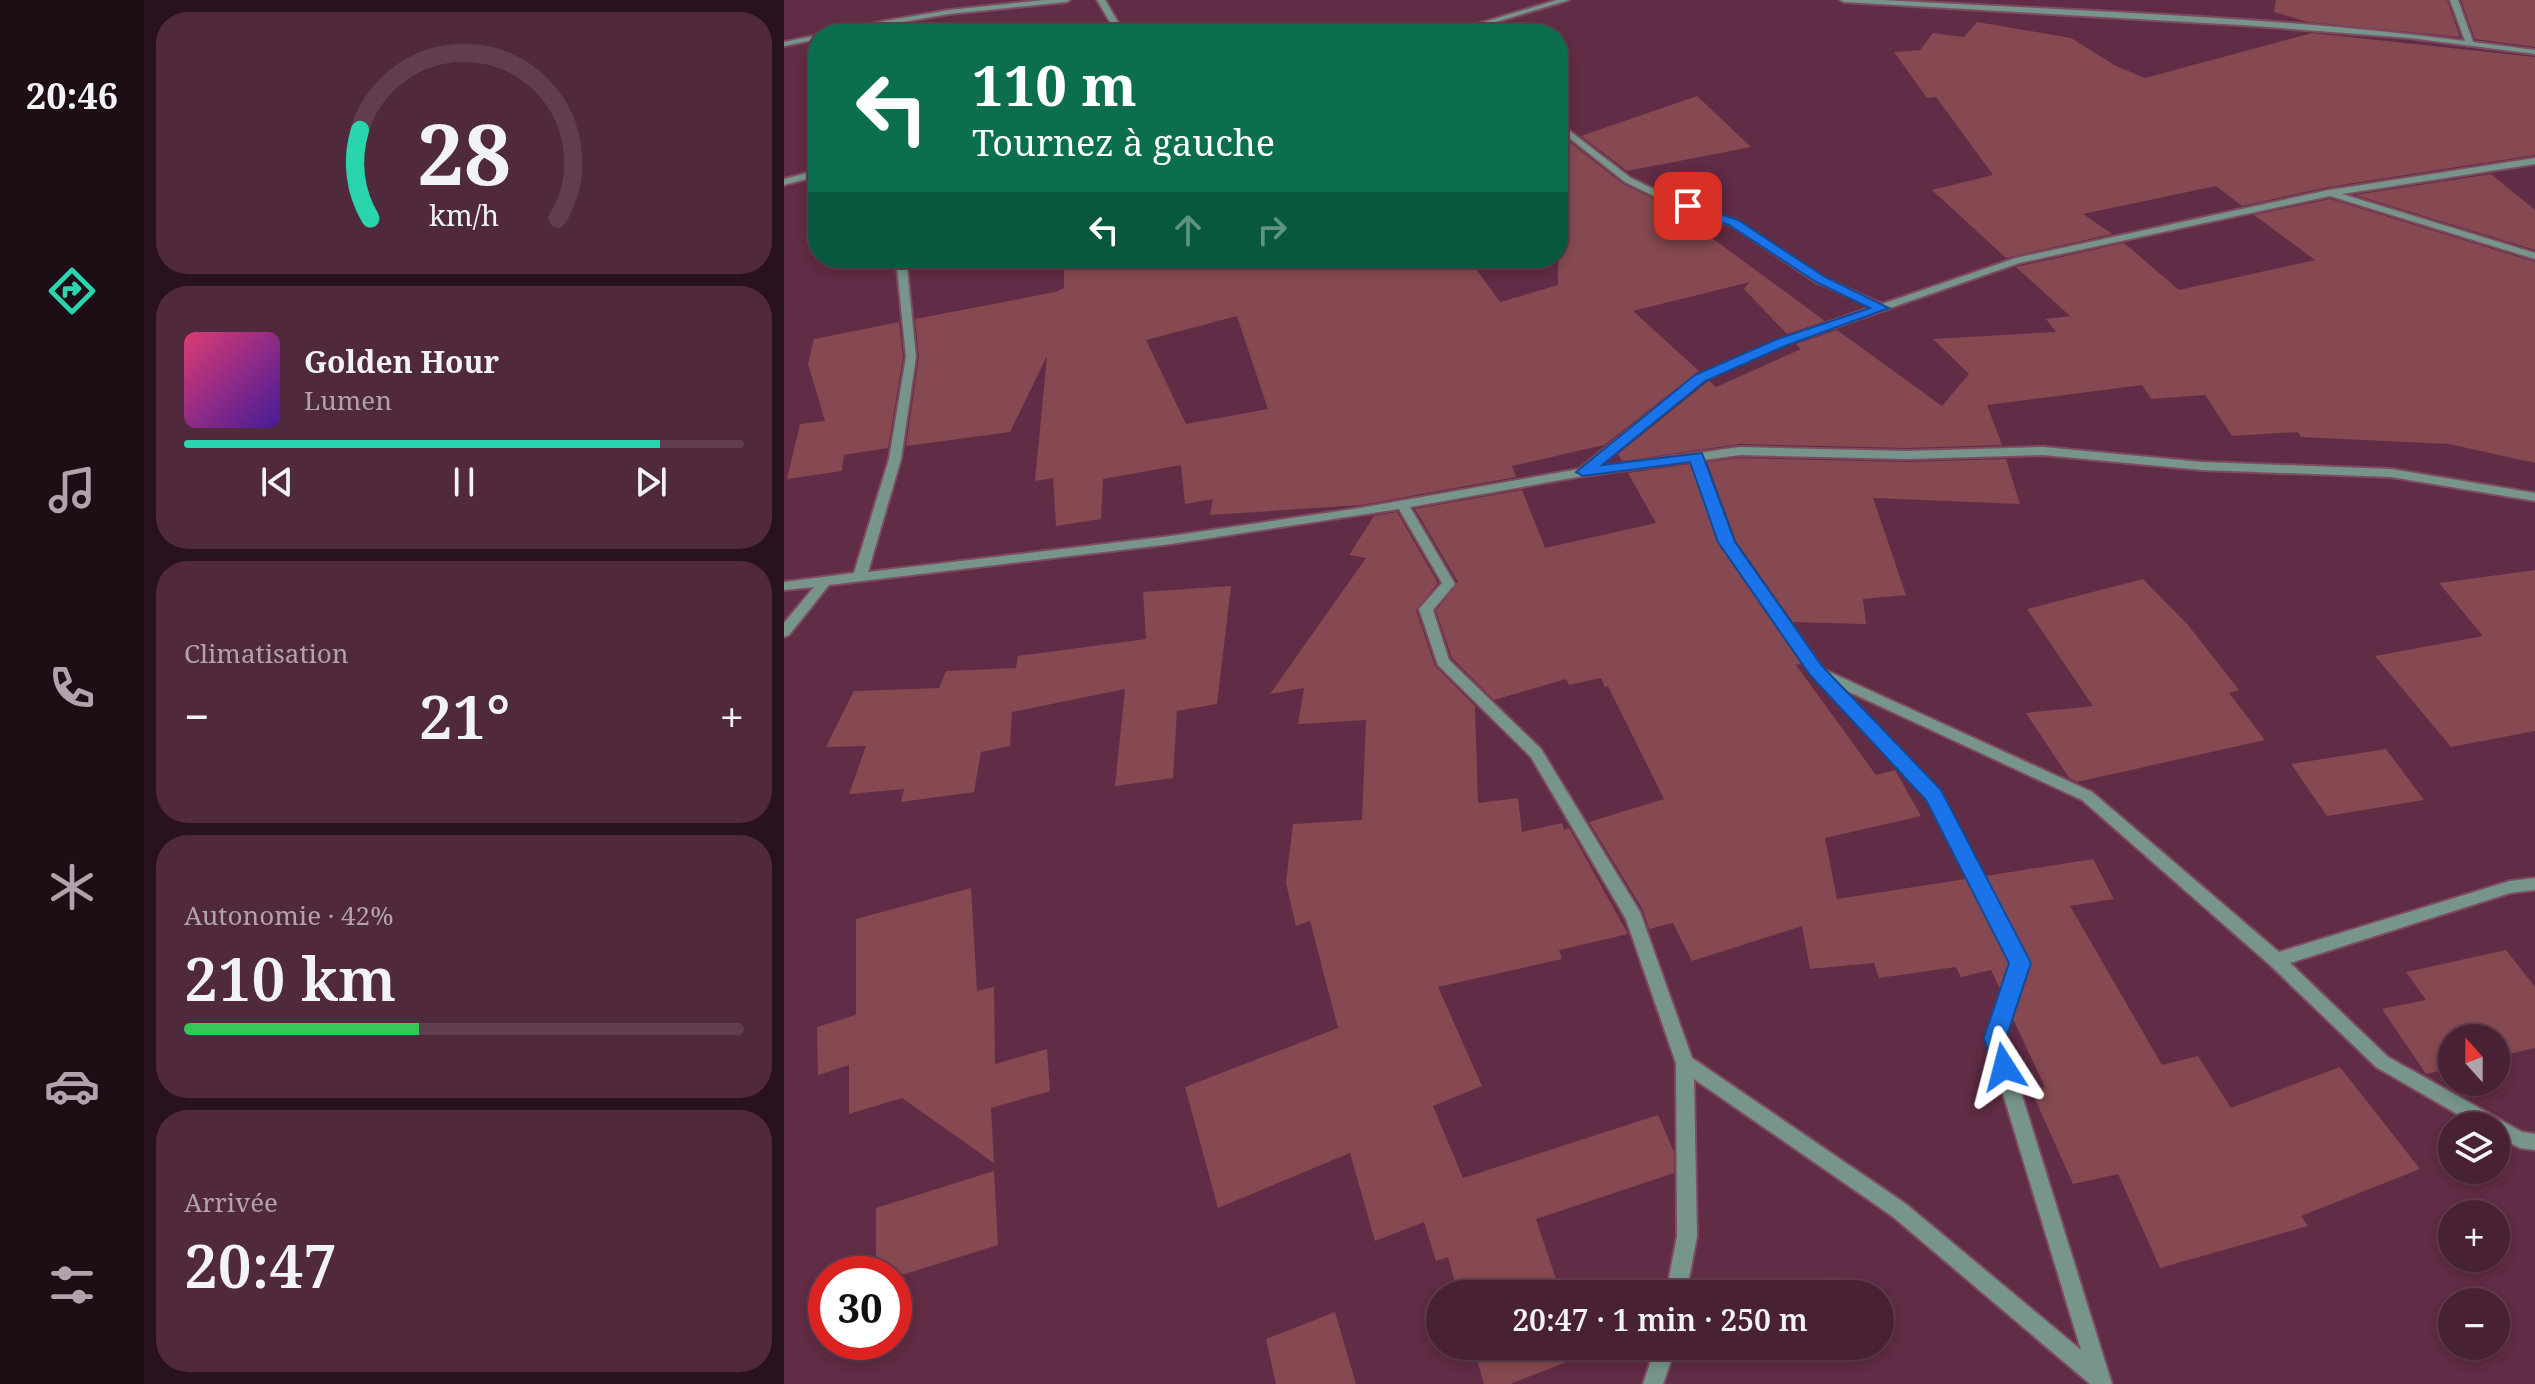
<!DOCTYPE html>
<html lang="fr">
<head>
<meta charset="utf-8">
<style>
	body { margin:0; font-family:"Noto Serif",serif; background:#50293c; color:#f1f3f6; height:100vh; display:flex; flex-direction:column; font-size:30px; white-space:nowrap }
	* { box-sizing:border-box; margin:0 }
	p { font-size:26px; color:#b1a3ac }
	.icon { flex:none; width:44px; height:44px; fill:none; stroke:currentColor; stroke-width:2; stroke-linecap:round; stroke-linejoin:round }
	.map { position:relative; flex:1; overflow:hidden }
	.details { display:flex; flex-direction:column; gap:12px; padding:12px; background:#28121d; width:640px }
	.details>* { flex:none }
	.banner { position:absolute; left:24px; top:24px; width:760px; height:244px; border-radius:32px; box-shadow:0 4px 12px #0003,0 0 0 2px #613e4f; background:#0b6e4f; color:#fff; overflow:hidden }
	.needle { width:52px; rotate:339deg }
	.tools { position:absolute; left:1654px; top:1024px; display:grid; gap:16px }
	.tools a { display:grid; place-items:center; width:72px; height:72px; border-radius:50%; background:#492134; box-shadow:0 4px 12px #0003,0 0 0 2px #613e4f; font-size:40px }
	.speed { position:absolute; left:24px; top:1256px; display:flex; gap:16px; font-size:40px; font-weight:700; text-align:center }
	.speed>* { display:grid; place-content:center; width:104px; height:104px; border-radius:50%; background:#492134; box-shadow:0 4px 12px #0003,0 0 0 2px #613e4f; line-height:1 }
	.speed .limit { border:12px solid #d22; background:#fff; color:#111 }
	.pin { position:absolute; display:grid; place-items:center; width:68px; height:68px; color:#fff; margin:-34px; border-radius:16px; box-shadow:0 4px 12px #0006 }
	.me { position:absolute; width:88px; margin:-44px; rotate:351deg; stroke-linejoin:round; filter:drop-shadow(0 0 6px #0008) }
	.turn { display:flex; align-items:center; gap:28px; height:168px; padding:0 32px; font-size:36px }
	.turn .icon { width:104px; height:104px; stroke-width:2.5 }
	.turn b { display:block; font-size:56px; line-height:68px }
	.lanes { display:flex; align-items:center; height:76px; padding:0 32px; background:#0003; justify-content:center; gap:40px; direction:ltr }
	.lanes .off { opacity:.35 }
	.big { font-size:60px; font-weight:600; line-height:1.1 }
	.details .tile { flex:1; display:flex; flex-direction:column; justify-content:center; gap:12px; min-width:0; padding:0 28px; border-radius:32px; background:#50293c }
	.details .dial { align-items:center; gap:0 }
	.dial svg { height:208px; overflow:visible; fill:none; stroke:#613e4f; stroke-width:7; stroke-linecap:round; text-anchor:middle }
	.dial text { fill:#f1f3f6; stroke:none }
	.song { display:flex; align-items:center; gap:24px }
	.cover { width:96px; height:96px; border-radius:12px; background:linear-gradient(135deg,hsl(340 70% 55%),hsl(260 70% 35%)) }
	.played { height:8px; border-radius:4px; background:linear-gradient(90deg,#28d5ad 85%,#613e4f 85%) }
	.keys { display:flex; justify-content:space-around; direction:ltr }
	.heat { display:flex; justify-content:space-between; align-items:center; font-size:44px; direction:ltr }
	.charge { height:12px; border-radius:6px; background:linear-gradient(90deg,#34c759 42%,#613e4f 0) }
	.trip { position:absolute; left:642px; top:1280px; width:468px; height:80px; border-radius:40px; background:#492134; box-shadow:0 4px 12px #0003,0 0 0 2px #613e4f; font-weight:600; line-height:80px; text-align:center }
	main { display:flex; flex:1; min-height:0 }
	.tab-bar { display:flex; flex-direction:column; width:144px; justify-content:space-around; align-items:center; background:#1d0d15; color:#b1a3ac }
	.tab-bar .icon { width:56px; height:56px }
	.tab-bar .current { color:#28d5ad }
	.tab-bar b { font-size:36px; color:#f1f3f6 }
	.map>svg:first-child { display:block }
	.building { fill:#864951; fill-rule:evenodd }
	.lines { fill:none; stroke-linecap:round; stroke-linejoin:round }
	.minor-casing { stroke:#7d4b62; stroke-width:4 }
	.minor { fill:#77958b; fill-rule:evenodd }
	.route { fill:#1a73e8; stroke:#114b97; stroke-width:2 }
</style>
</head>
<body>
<main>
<nav class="tab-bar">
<b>20:46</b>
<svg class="icon current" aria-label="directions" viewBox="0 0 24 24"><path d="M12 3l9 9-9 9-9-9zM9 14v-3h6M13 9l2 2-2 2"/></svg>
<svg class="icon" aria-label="music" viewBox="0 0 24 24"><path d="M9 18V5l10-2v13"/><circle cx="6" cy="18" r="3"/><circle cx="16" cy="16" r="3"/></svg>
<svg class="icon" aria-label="phone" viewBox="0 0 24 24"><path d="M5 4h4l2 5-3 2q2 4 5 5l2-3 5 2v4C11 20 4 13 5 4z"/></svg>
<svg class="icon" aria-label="climate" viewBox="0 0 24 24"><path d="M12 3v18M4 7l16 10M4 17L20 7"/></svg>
<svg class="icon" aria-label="car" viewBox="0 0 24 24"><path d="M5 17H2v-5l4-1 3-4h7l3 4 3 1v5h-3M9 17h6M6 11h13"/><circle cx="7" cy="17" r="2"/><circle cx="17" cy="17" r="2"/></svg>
<svg class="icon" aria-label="filters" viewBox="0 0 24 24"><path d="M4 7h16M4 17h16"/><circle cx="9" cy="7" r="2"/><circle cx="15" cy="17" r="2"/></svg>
</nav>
<section class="details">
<div class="tile dial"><svg viewBox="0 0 100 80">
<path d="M14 69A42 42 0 1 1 86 69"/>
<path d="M14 69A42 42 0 0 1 10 35" stroke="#28d5ad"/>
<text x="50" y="56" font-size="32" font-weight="700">28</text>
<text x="50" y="72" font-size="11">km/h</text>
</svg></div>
<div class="tile">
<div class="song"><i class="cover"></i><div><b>Golden Hour</b><p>Lumen</p></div></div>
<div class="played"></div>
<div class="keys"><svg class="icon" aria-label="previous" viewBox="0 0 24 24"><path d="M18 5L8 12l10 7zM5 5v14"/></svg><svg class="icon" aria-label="pause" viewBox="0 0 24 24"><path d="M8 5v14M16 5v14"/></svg><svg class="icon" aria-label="next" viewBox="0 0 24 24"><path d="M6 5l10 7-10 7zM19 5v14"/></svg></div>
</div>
<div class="tile"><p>Climatisation</p>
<div class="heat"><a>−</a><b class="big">21°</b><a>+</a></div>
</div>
<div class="tile"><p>Autonomie · 42%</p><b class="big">210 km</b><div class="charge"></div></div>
<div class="tile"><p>Arrivée</p><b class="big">20:47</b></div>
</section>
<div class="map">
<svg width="1751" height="1384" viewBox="0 0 1751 1384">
	<rect width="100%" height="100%" fill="#612c45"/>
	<path class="building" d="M1492,0H1663L1676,37L1524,22L1490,12Z
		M1677,0H1751V47L1691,39Z
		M1193,22L1287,38L1332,66L1361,78L1528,33L1751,57V155L1544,187L1458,206L1432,186L1299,214L1328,234L1222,258L1148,190L1209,175L1152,97L1143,98L1110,52L1136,50L1149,33L1180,37Z
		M913,96L967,147L843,171L797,136Z
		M774,133L839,184L883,205L1041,321L1003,334L960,289L966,282L849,311L915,371L820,445L728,466L732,477L577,505L426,515L429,499L401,504L397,465L319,479L317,519L272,526L269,478L251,481L263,356L226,432L122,446L135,357L131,319L271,292L280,288V258H684L716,302L774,285ZM453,316L484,409L402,424L362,340Z
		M1707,174L1751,210V250L1571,195Z
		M1546,199L1751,262V463L1665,444L1517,437L1514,432L1448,436L1421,395L1367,399L1358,385L1203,405L1218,445L1123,448L956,444L838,461L834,454L922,383L925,381L932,387L1017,349L1012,344L1053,330L1158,406L1185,374L1149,339L1272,332L1262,319L1286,316L1232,267L1340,243L1395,290L1531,260L1470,215Z
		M115,322L119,357L104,448L60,455L58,471L3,479L16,424L41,421L24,364L30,339Z
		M956,458L1123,462L1222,459L1236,504L1089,498L1122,595L1079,599L1082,624L1009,622L952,541L923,462Z
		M906,464L935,544L1017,664L1012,665L1092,775L1111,770L1137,816L1041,838L1053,899L1182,879L1225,963L1216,989L1207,970L1177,977L1172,967L1095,978L1090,963L1026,969L1018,926L908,961L889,923L865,929L859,910L805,822L880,799L824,686L821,687L817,678L785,685L782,679L710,700L668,658L652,611L674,582L631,509L738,490L761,548L872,523L844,473Z
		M613,512L654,583L632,610L651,666L691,706L694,803L734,798L738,832L778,823L780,830L785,828L844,934L775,950L778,959L654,987L698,1086L649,1106L679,1178L874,1115L890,1152V1173L752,1219L777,1294H674L664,1257L652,1261L640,1222L591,1241L566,1153L434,1208L401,1087L554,1028L526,921L512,926L502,883L509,824L578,820L582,720L514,724L520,688L486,694L582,558L565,555L590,516Z
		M1751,570V731L1667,747L1591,656L1699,636L1655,583Z
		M1359,579L1404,625L1455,690L1445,693L1481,740L1293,782L1285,778L1242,713L1309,706L1243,609Z
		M447,586L433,704L393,711L389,778L331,786L341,689L228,712L226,746L197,752L190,792L117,802L120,789L65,794L82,746L42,747L70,691L155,688L162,671L232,668L234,656L362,639L359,592Z
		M1602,749L1640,800L1543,816L1507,764Z
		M1309,859L1330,899L1286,906L1378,1065L1414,1056L1447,1108L1556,1067L1636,1169L1517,1216L1524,1226L1376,1268L1334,1174L1289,1184L1247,1090L1261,1087L1229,1019L1247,962L1202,876Z
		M187,888L193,991L210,987L211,1064L263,1049L266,1091L207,1108L210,1163L118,1098L65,1114V1065L34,1075L33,1027L72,1015V919Z
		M1722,950L1751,987V1048L1712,1057V1038H1668V1068L1642,1074L1598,1009L1642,1000L1622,972Z
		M210,1171L214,1245L121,1274H92V1208Z
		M1049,1277L1057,1294H1003Z
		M551,1312L572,1384H492L482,1339Z
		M689,1346H795L798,1356L726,1384H700Z"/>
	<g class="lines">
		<defs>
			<path id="minor" d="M260,0H286L282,2L165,14L107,24L121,34H112L99,26L57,34H42L100,21L165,10Z
				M313,0H321L341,34H333Z
				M773,0H785L672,34H660Z
				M1056,0H1099C1292,11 1488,16 1681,41L1666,0H1674L1689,42L1751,50V54L1626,38L1457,25L1060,2Z
				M34,35V39L0,46V42Z
				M774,122L847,178L884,196L953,221L1040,278L1098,304L1232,258L1545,190L1751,158V164L1558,194L1751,253V259L1546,196L1235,263L1000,345L920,380L813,467L956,447L1123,451L1259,447L1418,462L1607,469L1751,493V501L1607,477L1418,470L1259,455L1123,459L956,455L919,460L949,542L1039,669L1308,792L1495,952L1726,881L1751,878V890L1726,893L1506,963L1604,1057L1738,1132L1751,1134V1150L1736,1148L1712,1136V1126H1694L1592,1067L1486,965L1298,800L1057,688L1155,791L1244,963L1220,1038L1328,1384H1306L1108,1216L910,1079L913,1236L902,1294H882L893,1236L892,1063L842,919L747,757L654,665L635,609L658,583L615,509L387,544L45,585L5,635L0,637V623L30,587L0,590V582L70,573L105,459L122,357L112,258H122L132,357L117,459L84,572L387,536L576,508L795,469L912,376L992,341L1088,307L1032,282L947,225L878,200L841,182L774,129ZM908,461L937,542L1027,673L1144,799L1228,963L1202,1038L1297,1350L1122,1204L908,1058L856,912L757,749L665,660L649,610L671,584L626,507L799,476Z
				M34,170V176L0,185V179Z
				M872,1346H892L879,1384H859Z"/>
		</defs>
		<use href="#minor" class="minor-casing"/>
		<use href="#minor" class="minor"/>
	</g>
	<path class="route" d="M904,203L954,220L1041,277L1105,308L1001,346L921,381L818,465L918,453L951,542L1038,666L1157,790L1247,963L1222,1038L1231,1067L1228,1075L1220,1078L1212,1075L1200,1038L1225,963L1142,800L1026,675L934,542L906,462L799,476L792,472L911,375L991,340L1086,308L1032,282L945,225L899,209V204Z"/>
</svg>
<div class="tools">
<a><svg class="needle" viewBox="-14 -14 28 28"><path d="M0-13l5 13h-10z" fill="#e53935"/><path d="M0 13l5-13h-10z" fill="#b1a3ac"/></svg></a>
<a><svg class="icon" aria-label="layers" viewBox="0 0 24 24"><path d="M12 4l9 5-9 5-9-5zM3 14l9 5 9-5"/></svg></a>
<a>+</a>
<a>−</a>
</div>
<div class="speed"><div class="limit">30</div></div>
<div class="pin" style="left:904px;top:206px;background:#d93025"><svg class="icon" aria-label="arrive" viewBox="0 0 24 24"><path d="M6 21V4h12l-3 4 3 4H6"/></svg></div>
<svg class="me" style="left:1220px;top:1067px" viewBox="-20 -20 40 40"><path d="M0-17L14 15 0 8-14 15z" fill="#1a73e8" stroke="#fff" stroke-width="4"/></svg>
<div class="trip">20:47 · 1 min · 250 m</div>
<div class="banner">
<div class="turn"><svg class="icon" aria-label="left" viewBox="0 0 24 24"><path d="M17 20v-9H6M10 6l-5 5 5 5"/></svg><div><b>110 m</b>Tournez à gauche</div></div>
<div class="lanes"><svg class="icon" aria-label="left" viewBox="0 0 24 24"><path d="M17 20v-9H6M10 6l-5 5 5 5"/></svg><svg class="icon off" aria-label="ahead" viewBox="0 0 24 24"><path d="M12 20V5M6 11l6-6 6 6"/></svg><svg class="icon off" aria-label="right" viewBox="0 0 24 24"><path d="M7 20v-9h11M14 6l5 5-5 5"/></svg></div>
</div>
</div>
</main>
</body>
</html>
